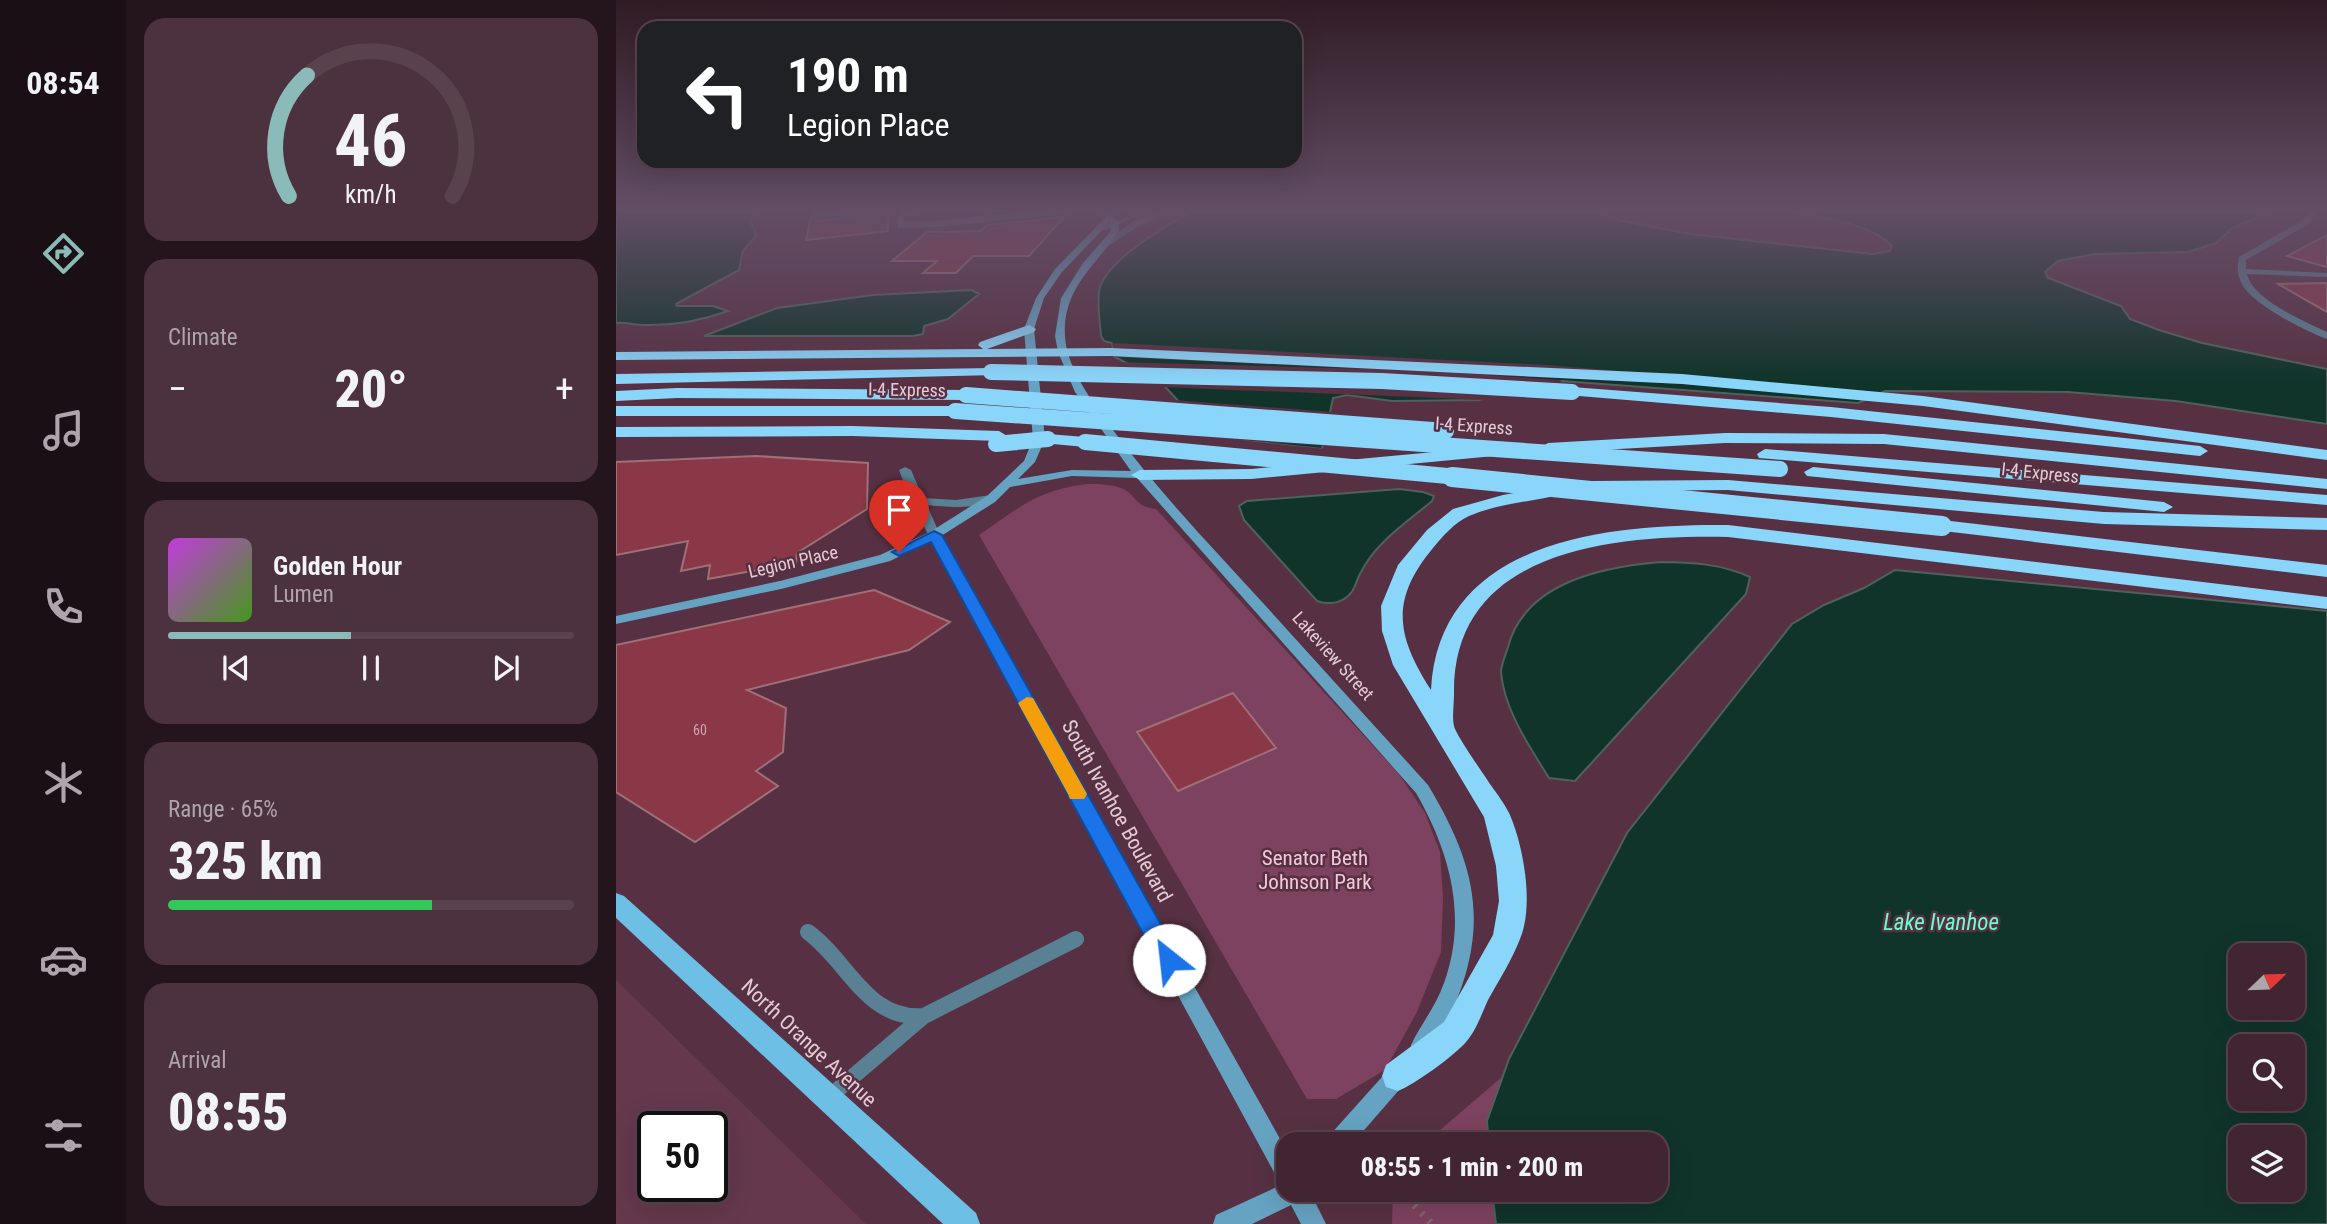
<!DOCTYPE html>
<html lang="en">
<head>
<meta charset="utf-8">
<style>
	body { margin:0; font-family:"Roboto Condensed",sans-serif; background:#4c313e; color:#f1f3f6; height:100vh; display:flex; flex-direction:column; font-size:26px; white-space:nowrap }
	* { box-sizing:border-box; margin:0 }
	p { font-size:23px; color:#aea5ac }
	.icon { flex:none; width:38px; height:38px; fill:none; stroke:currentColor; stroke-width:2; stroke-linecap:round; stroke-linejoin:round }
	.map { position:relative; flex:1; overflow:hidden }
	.panel { display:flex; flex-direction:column; gap:18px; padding:18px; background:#24141c; width:490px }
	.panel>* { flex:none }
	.banner { position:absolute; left:21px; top:21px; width:665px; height:147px; border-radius:21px; box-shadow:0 7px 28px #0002,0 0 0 2px #5a424d; background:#202124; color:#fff; overflow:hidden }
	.needle { width:46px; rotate:67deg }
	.fabs { position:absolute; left:1612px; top:943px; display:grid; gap:14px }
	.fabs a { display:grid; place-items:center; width:77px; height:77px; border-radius:14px; background:#412532; box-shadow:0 7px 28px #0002,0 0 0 2px #5a424d; font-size:35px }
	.speed { position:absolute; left:21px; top:1111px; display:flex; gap:14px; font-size:35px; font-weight:700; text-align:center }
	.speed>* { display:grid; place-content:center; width:91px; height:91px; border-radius:50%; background:#412532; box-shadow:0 7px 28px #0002,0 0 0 2px #5a424d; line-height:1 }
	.speed .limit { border:4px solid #111; border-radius:10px; background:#fff; color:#111 }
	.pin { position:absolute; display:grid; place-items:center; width:60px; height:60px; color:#fff; margin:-72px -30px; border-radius:50% 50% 50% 0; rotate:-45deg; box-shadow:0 0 7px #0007 }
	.pin .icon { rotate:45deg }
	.me { position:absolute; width:77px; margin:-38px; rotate:331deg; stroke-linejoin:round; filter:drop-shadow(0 0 5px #0008) }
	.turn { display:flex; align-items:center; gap:24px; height:147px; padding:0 35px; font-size:32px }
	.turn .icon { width:91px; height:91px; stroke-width:2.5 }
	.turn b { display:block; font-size:49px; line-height:60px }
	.big { font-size:52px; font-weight:800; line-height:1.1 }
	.panel .tile { flex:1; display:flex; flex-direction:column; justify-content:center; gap:10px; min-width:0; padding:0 24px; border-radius:21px; background:#4c313e }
	.panel .dial { align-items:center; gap:0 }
	.dial svg { height:182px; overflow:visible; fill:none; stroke:#5a424d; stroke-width:7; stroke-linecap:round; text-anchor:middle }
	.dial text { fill:#f1f3f6; stroke:none }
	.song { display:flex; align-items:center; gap:21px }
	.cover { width:84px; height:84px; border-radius:10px; background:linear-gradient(135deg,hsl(290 70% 55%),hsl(100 70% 35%)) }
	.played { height:7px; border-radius:4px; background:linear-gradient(90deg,#8bbbb9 45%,#5a424d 45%) }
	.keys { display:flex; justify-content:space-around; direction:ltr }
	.heat { display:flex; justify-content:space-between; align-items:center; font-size:38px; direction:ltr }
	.charge { height:10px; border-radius:5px; background:linear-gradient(90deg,#34c759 65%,#5a424d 0) }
	.trip { position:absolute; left:660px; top:1132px; width:392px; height:70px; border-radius:21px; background:#412532; box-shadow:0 7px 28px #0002,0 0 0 2px #5a424d; font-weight:800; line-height:70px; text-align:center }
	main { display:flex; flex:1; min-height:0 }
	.menu { display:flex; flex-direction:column; width:126px; justify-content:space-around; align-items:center; background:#1a0f14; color:#aea5ac }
	.menu .icon { width:49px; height:49px }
	.menu .on { color:#8bbbb9 }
	.menu b { font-size:32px; color:#f1f3f6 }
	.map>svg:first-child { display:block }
	.built { fill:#65384d; fill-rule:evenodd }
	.green { fill:#7d425f }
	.water { fill:#10342a; stroke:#4f615d; stroke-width:2; fill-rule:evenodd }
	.pier { fill:#573143 }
	.building { fill:#8a3747; stroke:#9f7076; stroke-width:2 }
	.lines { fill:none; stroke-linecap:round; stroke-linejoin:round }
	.path { stroke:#856473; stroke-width:7; stroke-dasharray:2.5 8; stroke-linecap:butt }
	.lane-far1 { stroke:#5a8093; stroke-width:6 }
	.lane { stroke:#5a8093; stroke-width:16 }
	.street { fill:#5a8093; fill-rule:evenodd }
	.secondary { fill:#66a3c2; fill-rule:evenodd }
	.primary { fill:#6ebfe5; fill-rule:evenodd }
	.highway { fill:#8ad5fa; fill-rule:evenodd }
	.highway-bridge-far1 { stroke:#8ad5fa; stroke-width:16 }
	.highway-bridge { stroke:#8ad5fa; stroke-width:20 }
	.route { fill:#1a73e8; stroke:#114b97; stroke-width:2 }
	.slow { fill:#f59e0b }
	.labels { text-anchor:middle; stroke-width:5; stroke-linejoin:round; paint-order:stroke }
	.number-label { font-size:14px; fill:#cda6b2 }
	.street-label { font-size:18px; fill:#e3cbd5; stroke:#573143 }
	.near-street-label { font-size:21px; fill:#e3cbd5; stroke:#573143 }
	.near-park-label { font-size:21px; fill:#f3c6d9; stroke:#573143 }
	.near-water-label { font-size:23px; font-style:italic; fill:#66fed2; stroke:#573143 }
</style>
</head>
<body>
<main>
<nav class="menu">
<b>08:54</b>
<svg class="icon on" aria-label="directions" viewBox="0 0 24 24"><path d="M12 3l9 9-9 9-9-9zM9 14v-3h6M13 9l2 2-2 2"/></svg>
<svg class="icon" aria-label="music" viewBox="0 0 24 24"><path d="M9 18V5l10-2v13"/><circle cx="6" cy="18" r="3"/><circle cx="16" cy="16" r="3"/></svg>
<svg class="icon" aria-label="phone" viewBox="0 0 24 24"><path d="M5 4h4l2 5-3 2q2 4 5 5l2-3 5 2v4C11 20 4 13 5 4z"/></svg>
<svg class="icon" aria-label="climate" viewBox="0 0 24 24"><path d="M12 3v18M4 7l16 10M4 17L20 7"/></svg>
<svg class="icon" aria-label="car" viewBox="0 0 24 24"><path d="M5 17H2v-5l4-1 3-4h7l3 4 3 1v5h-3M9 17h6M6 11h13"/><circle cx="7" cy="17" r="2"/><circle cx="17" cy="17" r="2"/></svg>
<svg class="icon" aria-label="filters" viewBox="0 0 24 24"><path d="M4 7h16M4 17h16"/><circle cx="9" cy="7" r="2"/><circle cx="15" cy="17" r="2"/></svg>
</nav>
<section class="panel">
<div class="tile dial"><svg viewBox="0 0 100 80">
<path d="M14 69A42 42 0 1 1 86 69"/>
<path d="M14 69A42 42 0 0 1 22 16" stroke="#8bbbb9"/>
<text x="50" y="56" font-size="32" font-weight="700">46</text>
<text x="50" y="72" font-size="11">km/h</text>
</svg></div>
<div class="tile"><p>Climate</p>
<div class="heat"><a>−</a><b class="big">20°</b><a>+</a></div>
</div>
<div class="tile">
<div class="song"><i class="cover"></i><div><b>Golden Hour</b><p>Lumen</p></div></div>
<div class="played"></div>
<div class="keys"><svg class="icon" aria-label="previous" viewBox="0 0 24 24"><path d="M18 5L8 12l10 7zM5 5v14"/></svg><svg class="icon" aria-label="pause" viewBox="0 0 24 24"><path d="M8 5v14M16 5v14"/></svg><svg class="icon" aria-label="next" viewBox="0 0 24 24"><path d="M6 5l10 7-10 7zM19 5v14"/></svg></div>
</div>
<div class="tile"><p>Range · 65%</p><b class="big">325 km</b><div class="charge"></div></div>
<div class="tile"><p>Arrival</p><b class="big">08:55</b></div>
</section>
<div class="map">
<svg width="1711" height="1224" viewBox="0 0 1711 1224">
	<rect width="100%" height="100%" fill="#573143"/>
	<path class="built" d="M0,980L250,1224H0ZM37,1127H96V1186H37Z"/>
	<path class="green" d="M472,484C484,484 496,484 507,489C522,496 517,506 540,509L782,773L809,813L824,852L827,898L825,952L800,1014L769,1070L720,1099H691L363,535C402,508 423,489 472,484Z
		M887,1076L871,1121L873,1144H808Z
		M777,1190H876L880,1224H776Z"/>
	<path class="water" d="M0,211H141L134,220L140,236L127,251L123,270L60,304L61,306H97L112,311C84,321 58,326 28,325C18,325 11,322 0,323Z
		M576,211H973L1006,221L1074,234L1256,254L1274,251L1276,246C1253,222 1206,218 1175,211H1654L1615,229L1600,243L1572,252L1479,254L1442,261L1429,272L1432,278L1505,306L1514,319L1543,330L1586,343L1711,369V424L1560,401L1452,392L1269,391L1242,403L946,381L919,384L863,400L776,401L731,395L717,398L706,449L613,439L566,405L542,379L499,357L496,343L488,341L485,336C484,322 480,300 484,287C494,258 550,226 576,211Z
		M355,290L363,294L332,319L308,326L307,334L297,336H88L161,308L257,295Z
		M783,489L807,492L818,496L816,501C791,522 760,542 745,572C739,582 739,593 728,599C720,604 708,604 701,601L628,520L623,506L631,501Z
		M1044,562C1076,562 1105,564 1134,577L1130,594L959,781L933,778C914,747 888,710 885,672C885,665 890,654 892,647C909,582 987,567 1044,562Z
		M1279,570L1711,611V1224H880L876,1190H1040V1144H873L871,1121L893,1059L1011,833L1176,624L1208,605L1248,588ZM1624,956H1676V1008H1624ZM1624,1046H1676V1099H1624ZM1624,1138H1676V1190H1624Z"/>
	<path class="pier" d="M496,343L931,365L1282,394L871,375L943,380L948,384L884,394L871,400L545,387L501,362L752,369L499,357Z
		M558,400L717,412L710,446L622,440L709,449L705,452L612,443L582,424Z"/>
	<path class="building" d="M196,211H199L197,218L203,221L238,216L243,211H272V231L190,240Z
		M448,217L413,256H357L340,273H307L321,261H276L311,232L364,231L371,225Z
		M1711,235V267L1671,256Z
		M1711,283V312L1662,284Z
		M140,456L252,463L251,509L181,553L180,563L92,579L94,565L65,571L72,541L0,555V462Z
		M258,590L334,622L293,650L131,690L170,708L167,752L140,771L162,786L79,842L0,792V645Z
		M617,693L660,748L562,791L521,732Z"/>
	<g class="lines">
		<path class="path" d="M784,1190L816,1224"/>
		<path class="lane-far1" d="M295,211L285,216L284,225L321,224L448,211
			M202,215L237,211"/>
		<path class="lane" d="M192,932C233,962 251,1021 308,1016L460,939
			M213,1097L308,1016"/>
		<path class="street" d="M524,211L531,212L490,230L483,228Z
			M549,211H558L524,225L494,245L487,243L518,221Z
			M1694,211H1701L1691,225L1630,260V269L1711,273V277L1631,274C1637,300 1688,321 1711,332V339C1689,331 1636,304 1626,284C1621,275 1621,266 1623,257L1685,221Z
			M289,467L295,470L307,498L340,500L375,495L381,499C365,510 330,507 311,505L324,535L322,538H314L295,501L283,470Z"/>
		<path class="secondary" d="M487,211H493L502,222L503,231C479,267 446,288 449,337C451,368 476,401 494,426C540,489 594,545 647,603C702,664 757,724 812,785C860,865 874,924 836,1012C830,1026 820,1049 806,1055L798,1052L795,1045C805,1024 820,1006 828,983C852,917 834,852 800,793L521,478L456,476L394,487L379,502L325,536L672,1153V1190H693L710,1224H685L675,1205L636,1224H597L600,1215L665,1185L315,541L274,561L165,589L0,624V616L164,581L264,555L314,532L371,496L408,461L417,439L408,329L420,298L439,269L489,218ZM494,222L495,231L467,263L445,298L439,336L442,352L459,392L515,471L456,470L402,479L419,462L429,439L418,329L428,298L445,273Z
			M782,1065L790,1068L793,1075L790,1082L736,1144H710L713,1136L774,1068Z"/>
		<path class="primary" d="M0,893L8,896L360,1213L364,1224H327L0,918Z"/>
		<path class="highway" d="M413,325L420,329L418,332L371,349L495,348L1066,374L1307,396L1711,450V460L1307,406L1066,384L495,356L0,360V352L367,349L362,345L364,342Z
			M375,368L380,369L382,372L380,375L0,384V374Z
			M956,387L1215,407L1584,446L1592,451L1584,456L1215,417L951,395L948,392Z
			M61,388L350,390L358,395L350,400L61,398L0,401V391Z
			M0,406H339L347,411L339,416H0Z
			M237,426L383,431L391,436L383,441L237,436L0,437V427Z
			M1109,433L1268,434L1711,479V489L1268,444L1109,443L932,453L924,448L932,443Z
			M432,434L469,437L477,442L469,447L426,443L424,439Z
			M872,447L880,452L878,456L635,479L524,480L515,475L524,470L635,469Z
			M1149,449L1711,495V505L1143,458L1141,454Z
			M1197,467L1548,502L1557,507L1548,512L1191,476L1188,472Z
			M1112,480L1488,512L1711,518V530L1488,524L1112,490L976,491L967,486L976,481Z
			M941,485L950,490L947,494C916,502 883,503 853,516C839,522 826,537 817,548C774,600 780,635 815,690C823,538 995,524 1112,525L1711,597V609L1112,537C1002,535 836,547 838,694C838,704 836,717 838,726C840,735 867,773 874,784C881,794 889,804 894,815C908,848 918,906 904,939C896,960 883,980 872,1000C866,1013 860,1031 850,1042C839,1055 798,1085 782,1091L770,1087L766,1076L770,1065L828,1022L877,935L883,901L880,866L868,817L777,665L766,631L765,606L782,565L811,530L837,509L887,495Z
			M1326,520L1711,565V577L1319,530L1317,526L1319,522Z"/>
		<path class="highway-bridge-far1" d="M375,372L766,381L956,392
			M350,395L830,431
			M339,411L1164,469
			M469,442L853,478
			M380,444L432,439"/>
		<path class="highway-bridge" d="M836,477L1326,526"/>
	</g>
	<linearGradient id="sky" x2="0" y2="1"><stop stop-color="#301b25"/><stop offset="0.55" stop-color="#634e66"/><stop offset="1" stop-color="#634e66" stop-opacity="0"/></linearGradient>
	<rect width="1711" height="382" fill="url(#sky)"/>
	<path class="route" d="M318,531L326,535L561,953L564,960L561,967L553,969L545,967L315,542L283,556L276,552Z"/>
	<path class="slow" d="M411,697L417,698L471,794L468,799H454L452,794L402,703Z"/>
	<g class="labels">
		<g class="number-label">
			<text x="84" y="735">60</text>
		</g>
		<g class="street-label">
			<text transform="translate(291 390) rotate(1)" y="6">I-4 Express</text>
			<text transform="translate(858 426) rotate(4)" y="6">I-4 Express</text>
			<text transform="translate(1424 473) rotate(6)" y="6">I-4 Express</text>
			<text transform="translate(177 562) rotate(-13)" y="6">Legion Place</text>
			<text transform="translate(717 656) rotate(48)" y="6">Lakeview Street</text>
		</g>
		<g class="near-street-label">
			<text transform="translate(501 811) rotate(61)" y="7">South Ivanhoe Boulevard</text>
			<text transform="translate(193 1043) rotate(43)" y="7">North Orange Avenue</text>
		</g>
		<g class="near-park-label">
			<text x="699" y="865">Senator Beth<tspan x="699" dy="24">Johnson Park</tspan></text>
		</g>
		<g class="near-water-label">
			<text x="1325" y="930">Lake Ivanhoe</text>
		</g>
	</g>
</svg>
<div class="fabs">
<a><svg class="needle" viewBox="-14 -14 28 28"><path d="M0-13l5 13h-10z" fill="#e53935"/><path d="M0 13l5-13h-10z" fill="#aea5ac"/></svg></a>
<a><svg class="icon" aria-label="search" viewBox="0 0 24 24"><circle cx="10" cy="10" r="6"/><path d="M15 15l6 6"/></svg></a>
<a><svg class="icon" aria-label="layers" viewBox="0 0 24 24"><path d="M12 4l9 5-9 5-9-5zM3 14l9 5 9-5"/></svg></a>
</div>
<div class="speed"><div class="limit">50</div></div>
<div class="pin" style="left:283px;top:552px;background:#d93025"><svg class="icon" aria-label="arrive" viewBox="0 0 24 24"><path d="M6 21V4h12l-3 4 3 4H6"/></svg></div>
<svg class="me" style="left:553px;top:960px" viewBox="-20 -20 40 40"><circle r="19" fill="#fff"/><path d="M0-13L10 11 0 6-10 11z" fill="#1a73e8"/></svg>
<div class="trip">08:55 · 1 min · 200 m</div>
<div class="banner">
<div class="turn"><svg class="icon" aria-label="left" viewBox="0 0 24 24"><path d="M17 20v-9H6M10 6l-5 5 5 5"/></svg><div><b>190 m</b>Legion Place</div></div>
</div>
</div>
</main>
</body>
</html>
